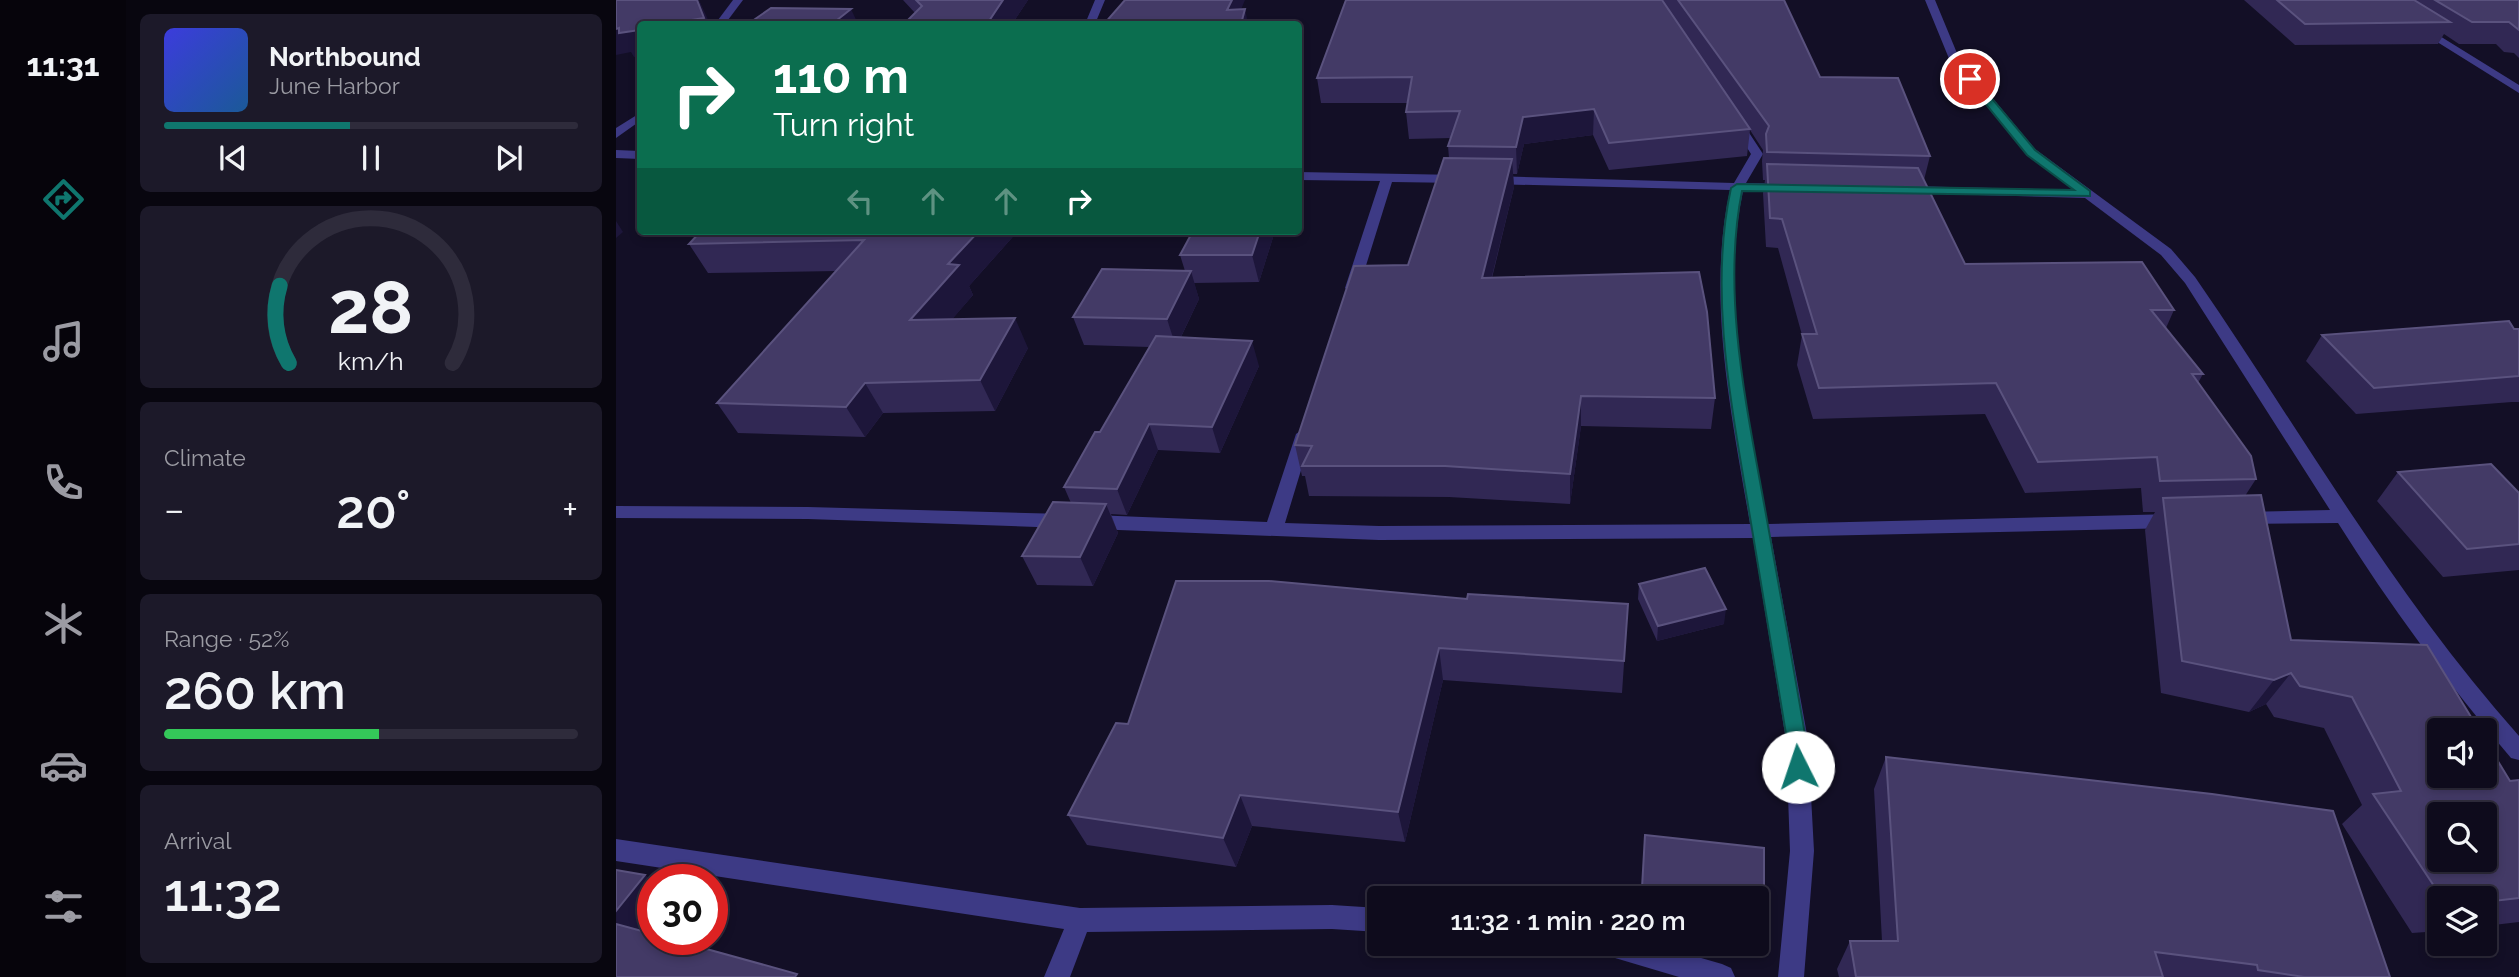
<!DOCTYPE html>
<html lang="en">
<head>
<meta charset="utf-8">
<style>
	body { margin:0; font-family:Raleway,sans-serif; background:#1c1929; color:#f1f3f6; height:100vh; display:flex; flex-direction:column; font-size:26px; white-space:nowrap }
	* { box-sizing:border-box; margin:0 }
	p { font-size:23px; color:#9b9ba3 }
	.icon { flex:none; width:38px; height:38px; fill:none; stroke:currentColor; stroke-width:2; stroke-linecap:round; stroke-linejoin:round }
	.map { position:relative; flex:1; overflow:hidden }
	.panel { display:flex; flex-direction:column; gap:14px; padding:14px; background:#08060f; width:490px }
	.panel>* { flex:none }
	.banner { position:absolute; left:21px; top:21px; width:665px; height:214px; border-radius:7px; box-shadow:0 4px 10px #0003,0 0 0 2px #2e2b3b; background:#0b6e4f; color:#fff; overflow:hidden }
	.fabs { position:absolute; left:1811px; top:718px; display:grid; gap:14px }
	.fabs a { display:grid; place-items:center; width:70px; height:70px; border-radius:7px; background:#0e0b1c; box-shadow:0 4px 10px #0003,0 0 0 2px #2e2b3b; font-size:35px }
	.speed { position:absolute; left:21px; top:864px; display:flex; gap:14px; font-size:35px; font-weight:700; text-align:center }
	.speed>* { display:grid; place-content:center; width:91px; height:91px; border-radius:50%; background:#0e0b1c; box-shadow:0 4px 10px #0003,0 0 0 2px #2e2b3b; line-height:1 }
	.speed .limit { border:10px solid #d22; background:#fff; color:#111 }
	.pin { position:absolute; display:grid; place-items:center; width:60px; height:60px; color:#fff; margin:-30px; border:4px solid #fff; border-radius:50%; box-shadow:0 2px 7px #0007 }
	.me { position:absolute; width:77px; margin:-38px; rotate:356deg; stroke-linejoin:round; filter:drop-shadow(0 0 5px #0008) }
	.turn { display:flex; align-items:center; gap:24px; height:147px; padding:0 21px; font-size:32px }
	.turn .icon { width:91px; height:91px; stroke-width:2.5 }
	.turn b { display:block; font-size:49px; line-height:60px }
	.lanes { display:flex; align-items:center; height:66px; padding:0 21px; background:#0003; justify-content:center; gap:35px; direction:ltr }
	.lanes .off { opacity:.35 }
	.big { font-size:52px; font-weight:600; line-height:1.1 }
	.panel .card { flex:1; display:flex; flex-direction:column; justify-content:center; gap:10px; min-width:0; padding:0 24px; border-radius:10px; background:#1c1929 }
	.panel .dial { align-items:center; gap:0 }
	.dial svg { height:182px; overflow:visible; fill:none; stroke:#2e2b3b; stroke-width:7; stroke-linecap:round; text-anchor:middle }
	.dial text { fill:#f1f3f6; stroke:none }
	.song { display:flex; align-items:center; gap:21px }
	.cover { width:84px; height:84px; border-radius:10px; background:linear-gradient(135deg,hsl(240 70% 55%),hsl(210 70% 35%)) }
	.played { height:7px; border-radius:4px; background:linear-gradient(90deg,#0f766e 45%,#2e2b3b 45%) }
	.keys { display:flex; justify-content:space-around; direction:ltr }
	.heat { display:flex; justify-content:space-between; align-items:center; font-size:38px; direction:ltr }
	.charge { height:10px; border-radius:5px; background:linear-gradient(90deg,#34c759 52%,#2e2b3b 0) }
	.trip { position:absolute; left:751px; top:886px; width:402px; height:70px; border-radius:7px; background:#0e0b1c; box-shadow:0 4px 10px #0003,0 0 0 2px #2e2b3b; font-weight:600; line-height:70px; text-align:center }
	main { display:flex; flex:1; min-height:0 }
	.tabs { display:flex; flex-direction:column; width:126px; justify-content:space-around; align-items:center; background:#06040b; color:#9b9ba3 }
	.tabs .icon { width:49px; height:49px }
	.tabs .on { color:#0f766e }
	.tabs b { font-size:32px; color:#f1f3f6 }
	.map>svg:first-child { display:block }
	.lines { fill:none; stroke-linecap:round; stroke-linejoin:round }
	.minor { fill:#3d3a85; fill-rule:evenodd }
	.wall { fill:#312854 }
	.shaded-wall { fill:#1d163a }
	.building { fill:#433a66; stroke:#5a527e; stroke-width:2; fill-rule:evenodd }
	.route { fill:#0f766e; stroke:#0a4d48; stroke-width:2 }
</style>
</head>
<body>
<main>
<nav class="tabs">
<b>11:31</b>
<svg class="icon on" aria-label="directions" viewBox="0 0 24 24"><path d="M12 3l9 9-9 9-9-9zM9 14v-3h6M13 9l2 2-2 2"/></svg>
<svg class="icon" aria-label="music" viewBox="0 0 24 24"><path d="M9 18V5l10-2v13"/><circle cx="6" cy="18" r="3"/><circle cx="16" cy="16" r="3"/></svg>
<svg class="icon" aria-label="phone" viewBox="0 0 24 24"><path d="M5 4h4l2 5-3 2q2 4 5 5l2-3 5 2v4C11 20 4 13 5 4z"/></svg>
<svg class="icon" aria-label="climate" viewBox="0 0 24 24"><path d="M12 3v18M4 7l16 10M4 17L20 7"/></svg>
<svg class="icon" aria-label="car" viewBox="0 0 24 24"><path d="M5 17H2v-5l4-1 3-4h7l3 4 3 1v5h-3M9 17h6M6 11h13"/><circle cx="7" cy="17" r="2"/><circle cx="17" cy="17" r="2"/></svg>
<svg class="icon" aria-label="filters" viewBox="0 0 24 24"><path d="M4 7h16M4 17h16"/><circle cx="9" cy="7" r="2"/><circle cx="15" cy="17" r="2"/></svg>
</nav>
<section class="panel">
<div class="card">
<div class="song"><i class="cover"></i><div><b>Northbound</b><p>June Harbor</p></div></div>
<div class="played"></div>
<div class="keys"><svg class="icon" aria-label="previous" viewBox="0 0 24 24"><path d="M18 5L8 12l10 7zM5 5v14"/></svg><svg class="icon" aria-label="pause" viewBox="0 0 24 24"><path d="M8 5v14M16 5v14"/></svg><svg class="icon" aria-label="next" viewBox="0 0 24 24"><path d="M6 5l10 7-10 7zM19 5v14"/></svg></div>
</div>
<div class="card dial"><svg viewBox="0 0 100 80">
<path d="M14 69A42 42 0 1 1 86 69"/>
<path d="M14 69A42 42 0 0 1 10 35" stroke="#0f766e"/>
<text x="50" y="56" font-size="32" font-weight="700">28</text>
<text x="50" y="72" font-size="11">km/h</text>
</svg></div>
<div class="card"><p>Climate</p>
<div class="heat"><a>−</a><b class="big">20°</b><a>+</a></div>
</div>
<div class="card"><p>Range · 52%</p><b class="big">260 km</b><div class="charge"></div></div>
<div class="card"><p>Arrival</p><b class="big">11:32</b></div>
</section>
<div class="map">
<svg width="1903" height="977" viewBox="0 0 1903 977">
	<rect width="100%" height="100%" fill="#130f26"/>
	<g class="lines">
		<path class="minor" d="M117,0H127L109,24H99Z
			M479,0H489L479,24H469Z
			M1309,0H1319L1343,58L1419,149L1555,249L1579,277C1687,434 1776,593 1903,736V760L1895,758C1831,683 1774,606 1722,523L1622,524L1619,519L1622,514L1628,512L1714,510L1569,283L1545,255L1469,198L1287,193V187L1292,186L1458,190L1411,155L1334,61Z
			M1806,25L1903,85V93L1802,30L1801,28Z
			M24,113V121L0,138V128Z
			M1120,117L1124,119L1147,154L1130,183L1173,184L1179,188L1173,192L1127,191C1104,296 1133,419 1152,524L1558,514L1564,516L1567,521L1564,526L1558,528L1155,537L1192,740L1198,851L1188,977H1162L1174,851L1170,740L1137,538L763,540L477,529L471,527L468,522L471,517L477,515L651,522L680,434L688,428L696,434L669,523L763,526L1134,524C1116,417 1090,298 1114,190L875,184L869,180L875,176L1118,183L1135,154L1114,121Z
			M0,150L24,151V159L0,158Z
			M682,172L844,175L850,179L844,183L776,182L743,288L736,292L729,288L764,181L682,180Z
			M0,506L192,507L449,514L455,516L458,521L455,526L449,528L192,519L0,518Z
			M0,839L464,908L716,905L763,908V932L716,929L471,932L454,977H428L448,929L0,861Z
			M977,943H1033L1106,964L1115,968L1119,977H1063L989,955L980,952Z"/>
	</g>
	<path class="wall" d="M287,0H412L396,24H287L299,13Z
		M730,0H1168L1204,77L1314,156L1308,180L1349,264L1558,310L1550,328L1587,374L1582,383L1640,479L1629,496L1675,640L1894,781L1903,780V922L1869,926V898H1824V931L1796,933L1726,824L1746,805L1708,728L1658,717L1650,704L1633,712L1545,693L1529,530L1539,512H1527L1525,488L1409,493L1369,414L1197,419L1181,365L1186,335L1162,248L1150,247L1147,193L1149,180H1147L1146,161L1147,150L1134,130L1131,156L993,170L977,135L908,144L901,174H897L898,187L876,278L1099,398L1095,429L965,426L954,504L833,497L693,496L689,476H686L679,445L792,265L833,158L832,146L835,138L793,139L790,112L792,103H705L701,78Z
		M1628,0H1903V58L1898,53L1888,52L1880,44H1843L1828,34L1822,44L1679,45Z
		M402,231L353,286L357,295L336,319L412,348L379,411L267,413L249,437L122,433L101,403L221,271L92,273L73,244Z
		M659,231L643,282L578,283L583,299L565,337L643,366L604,453L542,450L511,515L495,514L502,533L477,586L421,585L406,556L455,503L448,487L484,432L533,347L468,345L457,317L569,271L564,255Z
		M1903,329V402H1896L1740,414L1690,361L1706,335Z
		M1782,472L1903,493V570L1827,577L1761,501Z
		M1023,584L1108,624L1041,641L1022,599Z
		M851,599L1012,604L1006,693L827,680L789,842L636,826L620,867L471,845L452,815L512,724Z
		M1270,757L1774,977H1223L1221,969L1234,941H1266L1258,789Z
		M1029,835L1148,901L1141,925V898H1025Z"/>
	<path class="shaded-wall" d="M81,0H83L94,24H51Z
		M387,0H412L396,24H371Z
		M616,0H629L619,24L611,10Z
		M235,9L242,24H216Z
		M629,9L632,24H625Z
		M3,28L24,30V56L18,57L15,52L0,55V29Z
		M978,109L977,135L908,144L901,174L900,147L907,117Z
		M896,159L898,187L868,308L866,278Z
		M0,221L7,232L0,238Z
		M363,231H402L353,286L357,295L310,350L294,320L332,264Z
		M644,231H659L643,282L636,255Z
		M575,271L583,299L560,347L551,319Z
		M399,318L412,348L379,411L364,380Z
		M636,341L643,366L604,453L596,427Z
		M249,383L267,413L249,437L230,407Z
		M965,396V426L954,504V474Z
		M533,424L542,450L511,515L501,489Z
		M490,504L502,533L477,586L464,557Z
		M1110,609L1108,624L1041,641L1042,626Z
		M823,648L827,680L789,842L782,812Z
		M1675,673L1650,704L1633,712L1658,680Z
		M624,795L636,826L620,867L607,838Z
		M29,875L37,881V940L0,927V911Z"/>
	<path class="building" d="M0,0H81L88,18L51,24H24V30L3,33V28L0,29Z
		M300,0H387L371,24H288L306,6Z
		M509,0H616L611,10L629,9L625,24H488Z
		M730,0H1046L1134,129L993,143L978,109L907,117L900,147L832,146L844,111L790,112L796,77L701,78Z
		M1062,0H1168L1204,77L1282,78L1314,156L1151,152L1150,134L1153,126Z
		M1661,0H1798L1834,22L1689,24Z
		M1819,0H1903V30L1893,22H1856Z
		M155,8L235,9L216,24H132Z
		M828,158L896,159L866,278L1083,272L1091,312L1099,398L965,396L954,474L829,466H686L696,446L679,445L738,266L792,265Z
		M1151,164L1302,168L1349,264L1526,262L1558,310H1535L1587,374H1576L1635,456L1640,479L1544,481L1541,457L1422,462L1380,383L1203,388L1186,334H1201L1166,219L1154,218Z
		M85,231H363L332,264L343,265L294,320L399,318L364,380L249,383L230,407L101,403L248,240L73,244Z
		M577,231H644L636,255H564Z
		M486,269L575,271L551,319L457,317Z
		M1893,321L1898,329H1903V376L1758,388L1706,335Z
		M540,336L636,341L596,427L533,424L501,489L448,487L479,432H484Z
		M1875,464L1903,493V544L1851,549L1782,472Z
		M1645,495L1675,640L1811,645L1863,730H1824V775H1869V740L1894,781L1903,780V898L1869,902V898H1826L1757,794L1785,791L1736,697L1684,686L1675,673L1658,680L1566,661L1547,498ZM1824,814H1869V859H1824Z
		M437,502L490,504L464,557L406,556Z
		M1089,568L1110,609L1042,626L1023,584Z
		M560,581H653L851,599L852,594L1012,604L1008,661L823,648L782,812L624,795L607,838L452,815L500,723L512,724Z
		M1270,757L1596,794L1717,811L1774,977H1688L1642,970L1641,965L1539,952L1547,977H1240L1234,941H1282Z
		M1029,835L1148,848V901L1141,900V898H1120L1026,888Z
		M0,870L29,875L0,911Z
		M0,924L37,934V940H58L181,974L179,977H0Z"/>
	<path class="route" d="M1351,77H1358L1419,150L1474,191V196L1126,191C1106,290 1129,399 1147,498C1162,579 1176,659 1190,740L1192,767L1189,774L1182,776L1175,774L1171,740C1158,659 1144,579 1131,499C1114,398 1093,288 1115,188L1121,184L1458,190L1411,155L1351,81Z"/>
</svg>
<div class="fabs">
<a><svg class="icon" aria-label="sound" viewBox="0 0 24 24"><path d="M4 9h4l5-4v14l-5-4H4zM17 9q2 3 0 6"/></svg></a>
<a><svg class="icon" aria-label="search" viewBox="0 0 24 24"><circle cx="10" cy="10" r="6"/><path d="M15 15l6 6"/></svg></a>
<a><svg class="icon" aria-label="layers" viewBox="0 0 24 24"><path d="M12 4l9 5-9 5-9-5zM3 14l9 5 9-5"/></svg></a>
</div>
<div class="speed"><div class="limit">30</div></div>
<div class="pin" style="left:1354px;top:79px;background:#d93025"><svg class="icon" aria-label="arrive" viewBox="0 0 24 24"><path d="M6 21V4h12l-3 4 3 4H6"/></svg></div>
<svg class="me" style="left:1182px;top:767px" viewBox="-20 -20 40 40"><circle r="19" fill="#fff"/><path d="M0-13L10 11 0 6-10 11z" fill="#0f766e"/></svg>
<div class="trip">11:32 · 1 min · 220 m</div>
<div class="banner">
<div class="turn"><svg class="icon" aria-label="right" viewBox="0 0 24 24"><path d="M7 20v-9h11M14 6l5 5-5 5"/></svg><div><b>110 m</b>Turn right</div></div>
<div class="lanes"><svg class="icon off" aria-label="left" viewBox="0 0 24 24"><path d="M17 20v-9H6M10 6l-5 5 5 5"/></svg><svg class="icon off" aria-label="ahead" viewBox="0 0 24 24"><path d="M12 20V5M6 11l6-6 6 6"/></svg><svg class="icon off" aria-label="ahead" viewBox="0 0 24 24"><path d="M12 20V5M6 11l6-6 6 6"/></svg><svg class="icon" aria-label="right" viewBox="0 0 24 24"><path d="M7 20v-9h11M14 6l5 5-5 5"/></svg></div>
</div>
</div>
</main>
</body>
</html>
